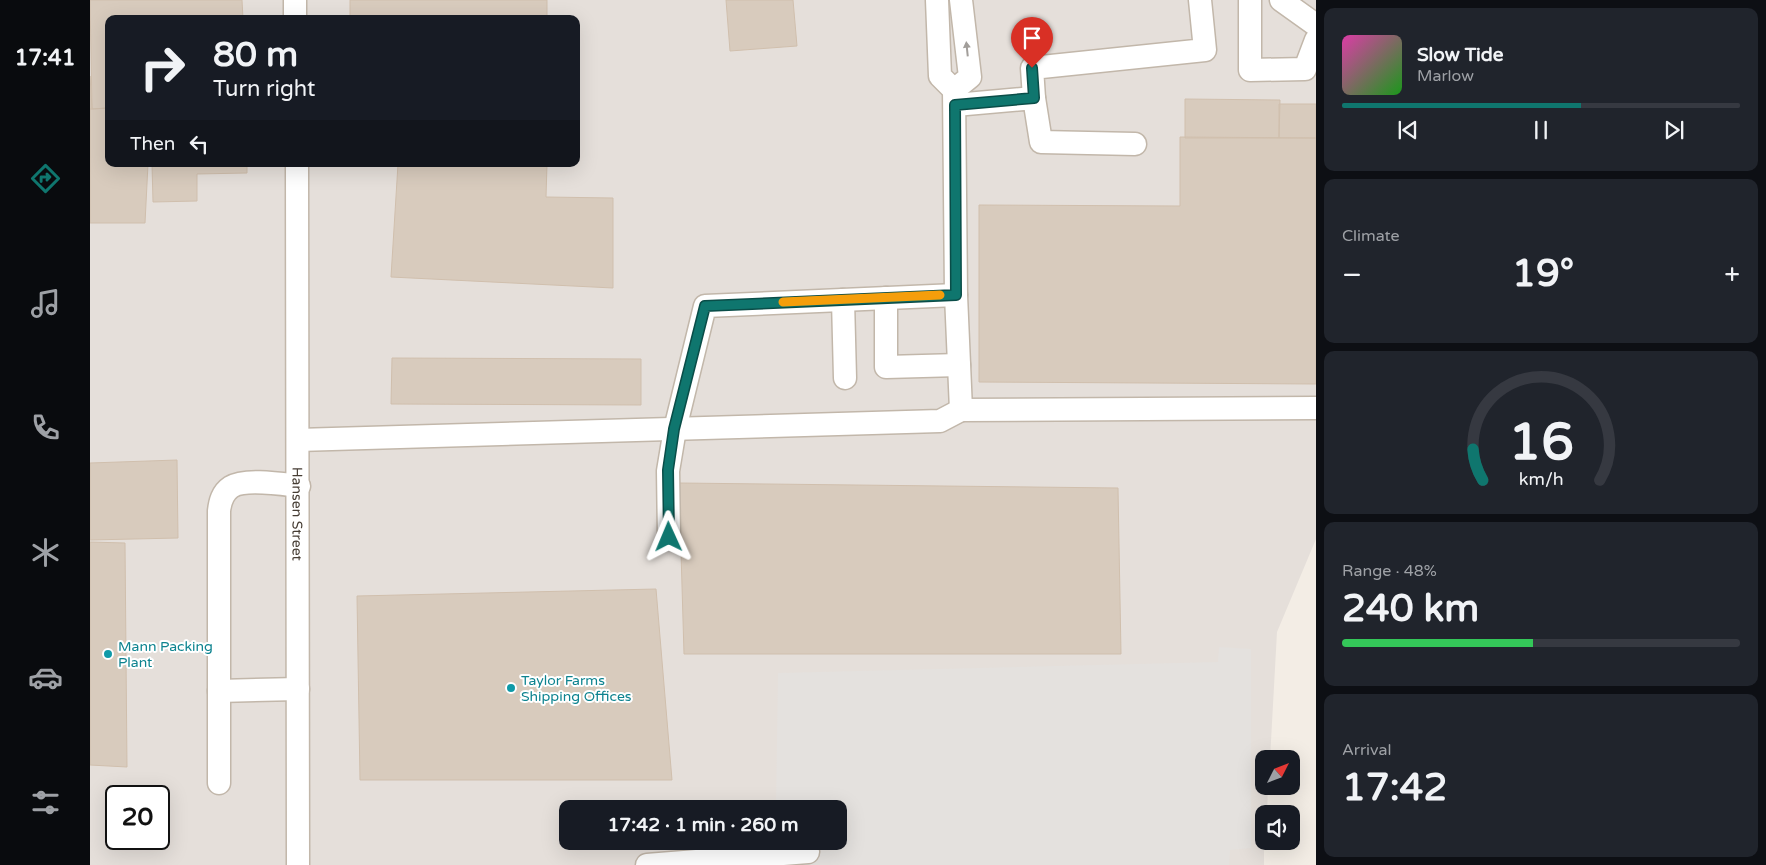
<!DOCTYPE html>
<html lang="en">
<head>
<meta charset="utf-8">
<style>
	body { margin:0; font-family:"Varela Round",sans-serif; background:#20242c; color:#f1f3f6; height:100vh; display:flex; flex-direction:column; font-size:19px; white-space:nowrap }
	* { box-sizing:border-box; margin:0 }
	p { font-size:16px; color:#9ea1a6 }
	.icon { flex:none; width:28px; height:28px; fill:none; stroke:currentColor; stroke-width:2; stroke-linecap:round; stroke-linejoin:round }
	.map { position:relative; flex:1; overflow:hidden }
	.drawer { display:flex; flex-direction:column; gap:8px; padding:8px; background:#0d0f14; width:450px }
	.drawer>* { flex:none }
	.hud { position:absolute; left:15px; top:15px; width:475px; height:152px; border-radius:10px; box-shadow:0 5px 20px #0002; background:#171b24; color:#f1f3f6; overflow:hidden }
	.needle { width:32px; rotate:48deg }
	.tools { position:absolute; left:1165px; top:750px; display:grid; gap:10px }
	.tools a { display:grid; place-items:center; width:45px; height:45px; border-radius:10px; background:#171b24; box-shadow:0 5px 20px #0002; font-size:25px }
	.speed { position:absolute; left:15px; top:785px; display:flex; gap:10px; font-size:25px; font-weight:700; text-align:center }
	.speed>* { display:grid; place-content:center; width:65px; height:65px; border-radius:50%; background:#171b24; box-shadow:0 5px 20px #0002; line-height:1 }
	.speed .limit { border:2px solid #111; border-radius:8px; background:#fff; color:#111 }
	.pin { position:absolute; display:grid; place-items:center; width:42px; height:42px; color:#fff; margin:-51px -21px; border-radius:50% 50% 50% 0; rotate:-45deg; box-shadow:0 0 5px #0007 }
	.pin .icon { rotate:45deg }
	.me { position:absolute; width:55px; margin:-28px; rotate:359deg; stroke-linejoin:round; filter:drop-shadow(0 0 4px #0008) }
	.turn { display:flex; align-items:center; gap:18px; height:105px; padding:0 25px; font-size:22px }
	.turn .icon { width:65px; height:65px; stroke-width:2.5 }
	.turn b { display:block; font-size:35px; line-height:42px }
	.then { display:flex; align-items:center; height:48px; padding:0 25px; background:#0003; gap:10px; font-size:19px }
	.big { font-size:38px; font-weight:700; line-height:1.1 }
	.drawer .tile { flex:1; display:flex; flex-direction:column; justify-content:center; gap:8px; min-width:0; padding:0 18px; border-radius:10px; background:#20242c }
	.drawer .dial { align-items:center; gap:0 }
	.dial svg { height:130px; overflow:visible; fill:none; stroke:#363941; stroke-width:7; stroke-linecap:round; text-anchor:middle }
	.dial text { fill:#f1f3f6; stroke:none }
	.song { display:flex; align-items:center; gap:15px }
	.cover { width:60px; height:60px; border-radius:8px; background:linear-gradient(135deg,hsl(320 70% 55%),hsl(120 70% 35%)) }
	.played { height:5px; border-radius:2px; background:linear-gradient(90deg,#0f766e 60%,#363941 60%) }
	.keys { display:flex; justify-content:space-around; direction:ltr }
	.heat { display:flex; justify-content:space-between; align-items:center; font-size:28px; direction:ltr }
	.charge { height:8px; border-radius:4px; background:linear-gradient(90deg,#34c759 48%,#363941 0) }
	.trip { position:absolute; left:469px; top:800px; width:288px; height:50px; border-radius:10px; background:#171b24; box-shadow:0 5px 20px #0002; font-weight:700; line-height:50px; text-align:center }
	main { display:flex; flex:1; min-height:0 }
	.menu { display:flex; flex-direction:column; width:90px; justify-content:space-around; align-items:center; background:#090b0e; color:#9ea1a6 }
	.menu .icon { width:35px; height:35px }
	.menu .selected { color:#0f766e }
	.menu b { font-size:22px; color:#f1f3f6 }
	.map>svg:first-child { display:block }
	.industrial { fill:#e5dfda; fill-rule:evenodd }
	.parking { fill:#e4e1de }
	.building { fill:#d8cbbd; stroke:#d0bfad }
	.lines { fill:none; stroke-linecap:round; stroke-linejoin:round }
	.minor-casing { stroke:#c2b7aa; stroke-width:25 }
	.minor { stroke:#fff; stroke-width:22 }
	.oneway { fill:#a29e9a }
	.route-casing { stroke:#0a4d48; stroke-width:12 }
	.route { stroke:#0f766e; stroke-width:9 }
	.slow { stroke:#f59e0b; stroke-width:9 }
	.culture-dot { fill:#0f9aa8; stroke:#fff; stroke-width:2 }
	.labels { text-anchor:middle; stroke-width:4; stroke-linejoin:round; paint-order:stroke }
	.street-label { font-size:14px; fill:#463d34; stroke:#fff }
	.culture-label { font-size:14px; fill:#0d838f; stroke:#fff; text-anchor:start }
</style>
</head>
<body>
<main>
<nav class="menu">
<b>17:41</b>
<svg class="icon selected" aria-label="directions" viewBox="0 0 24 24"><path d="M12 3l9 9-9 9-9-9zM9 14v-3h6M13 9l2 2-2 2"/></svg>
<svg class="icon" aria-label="music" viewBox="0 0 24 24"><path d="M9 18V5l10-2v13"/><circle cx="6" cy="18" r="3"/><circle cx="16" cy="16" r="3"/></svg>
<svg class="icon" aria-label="phone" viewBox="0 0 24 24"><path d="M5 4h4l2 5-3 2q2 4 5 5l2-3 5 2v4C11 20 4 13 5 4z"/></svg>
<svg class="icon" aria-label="climate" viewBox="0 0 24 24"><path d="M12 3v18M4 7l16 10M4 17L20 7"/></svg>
<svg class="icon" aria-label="car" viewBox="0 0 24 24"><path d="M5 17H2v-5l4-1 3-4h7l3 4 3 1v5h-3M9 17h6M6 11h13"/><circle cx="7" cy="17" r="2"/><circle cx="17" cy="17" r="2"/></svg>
<svg class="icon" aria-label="filters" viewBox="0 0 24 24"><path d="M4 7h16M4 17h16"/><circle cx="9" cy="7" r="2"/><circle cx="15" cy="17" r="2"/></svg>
</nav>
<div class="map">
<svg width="1226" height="865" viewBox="0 0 1226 865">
	<rect width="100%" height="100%" fill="#f3ede5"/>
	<path class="industrial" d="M0,0H1226V539L1187,632L1180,759H1174V786H1178L1177,814H1174V865H0ZM19,19H486V164H19ZM26,796H69V839H26ZM478,809H748V841H478Z"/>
	<path class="parking" d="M1129,647L1161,649V848L1140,850L1139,865H685L686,841H748V809H686L688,673L1128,662Z"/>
	<path class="building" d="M0,0H152L153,19H19V108L2,109Z
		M260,0H457V19H260Z
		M636,0H703L707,46L640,51Z
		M0,76L2,109H0Z
		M1095,99L1190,100L1189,138H1095Z
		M1189,104H1226V138H1189Z
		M19,108V164H58L55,223H0V109Z
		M1090,137L1226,138V384L889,382V205L1090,206Z
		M62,164H157V173L107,174V201L63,202Z
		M308,164H457L456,197L523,198V288L301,277Z
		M302,358L551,359V405L301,404Z
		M87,460L88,538L0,540V463Z
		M589,483L1028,488L1031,654H594Z
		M0,542L35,543L37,767L0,765Z
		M566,589L582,780H270L267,596Z"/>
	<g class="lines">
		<defs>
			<g id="minor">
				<path d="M205,0V19"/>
				<path d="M847,0L850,76L864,90L866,295L871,410L1226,408"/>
				<path d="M1160,0V70L1215,69L1226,40"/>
				<path d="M1191,0L1226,25"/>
				<path d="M864,90L880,77L871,0"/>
				<path d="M944,98L942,68L1115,50L1110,0"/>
				<path d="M865,105L944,98L951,142L1045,144"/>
				<path id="s1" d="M207,164L208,865"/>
				<path d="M796,298V367L869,365"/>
				<path d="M753,300L755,378"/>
				<path d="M208,440L850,421L871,410"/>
				<path d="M579,537L578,471L585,429L615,306L866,295"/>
				<path d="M129,691L208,689"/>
				<path d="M129,783V511C130,502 132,493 141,487C155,478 192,484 209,486"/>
				<path d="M557,865L718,852"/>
			</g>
		</defs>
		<use href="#minor" class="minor-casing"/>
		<use href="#minor" class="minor"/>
	</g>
	<defs><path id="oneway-solid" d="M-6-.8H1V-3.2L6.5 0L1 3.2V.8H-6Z" transform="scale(1.25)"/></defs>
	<use class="oneway" href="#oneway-solid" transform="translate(877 49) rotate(-96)"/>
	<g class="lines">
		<defs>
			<path id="route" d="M579,537L578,470L584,429L615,306L866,295L865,105L944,98L942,68"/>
		</defs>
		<use href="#route" class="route-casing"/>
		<use href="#route" class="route"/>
		<path class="slow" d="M693,302L850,295"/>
	</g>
	<g class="culture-dot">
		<circle cx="18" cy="654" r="5"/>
		<circle cx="421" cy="688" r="5"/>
	</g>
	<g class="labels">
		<g class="street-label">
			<text dy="5" stroke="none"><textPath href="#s1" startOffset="350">Hansen Street</textPath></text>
		</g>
		<g class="culture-label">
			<text x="28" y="651">Mann Packing<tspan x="28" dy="16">Plant</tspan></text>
			<text x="431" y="685">Taylor Farms<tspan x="431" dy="16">Shipping Offices</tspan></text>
		</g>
	</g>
</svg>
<div class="tools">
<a><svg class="needle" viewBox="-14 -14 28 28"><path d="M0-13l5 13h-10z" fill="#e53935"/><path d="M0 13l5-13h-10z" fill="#9ea1a6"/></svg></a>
<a><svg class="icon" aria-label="sound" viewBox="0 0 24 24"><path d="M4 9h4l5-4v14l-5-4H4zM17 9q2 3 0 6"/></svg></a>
</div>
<div class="speed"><div class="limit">20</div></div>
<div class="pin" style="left:942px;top:68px;background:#d93025"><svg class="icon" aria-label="arrive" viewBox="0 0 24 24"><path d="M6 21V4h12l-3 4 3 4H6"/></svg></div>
<svg class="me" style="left:579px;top:537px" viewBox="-20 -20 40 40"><path d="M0-17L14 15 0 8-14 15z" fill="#0f766e" stroke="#fff" stroke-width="4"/></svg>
<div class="trip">17:42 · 1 min · 260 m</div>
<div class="hud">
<div class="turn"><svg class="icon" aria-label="right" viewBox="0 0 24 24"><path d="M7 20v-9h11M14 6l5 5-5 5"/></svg><div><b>80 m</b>Turn right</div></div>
<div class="then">Then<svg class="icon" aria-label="left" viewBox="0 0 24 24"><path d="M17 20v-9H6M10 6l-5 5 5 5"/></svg></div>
</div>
</div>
<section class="drawer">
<div class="tile">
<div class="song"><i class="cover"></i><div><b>Slow Tide</b><p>Marlow</p></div></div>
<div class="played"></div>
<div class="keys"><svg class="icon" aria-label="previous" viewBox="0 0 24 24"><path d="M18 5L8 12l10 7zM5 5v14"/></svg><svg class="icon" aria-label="pause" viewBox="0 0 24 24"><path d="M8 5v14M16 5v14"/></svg><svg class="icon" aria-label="next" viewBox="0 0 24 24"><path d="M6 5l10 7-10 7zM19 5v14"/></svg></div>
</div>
<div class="tile"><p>Climate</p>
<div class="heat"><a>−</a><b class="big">19°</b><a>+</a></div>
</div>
<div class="tile dial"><svg viewBox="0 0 100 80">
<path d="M14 69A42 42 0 1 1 86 69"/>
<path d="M14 69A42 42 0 0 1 8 50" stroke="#0f766e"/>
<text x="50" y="56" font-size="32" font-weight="700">16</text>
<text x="50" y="72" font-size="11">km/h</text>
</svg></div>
<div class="tile"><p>Range · 48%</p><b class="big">240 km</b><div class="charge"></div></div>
<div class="tile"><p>Arrival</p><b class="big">17:42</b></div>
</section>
</main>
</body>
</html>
